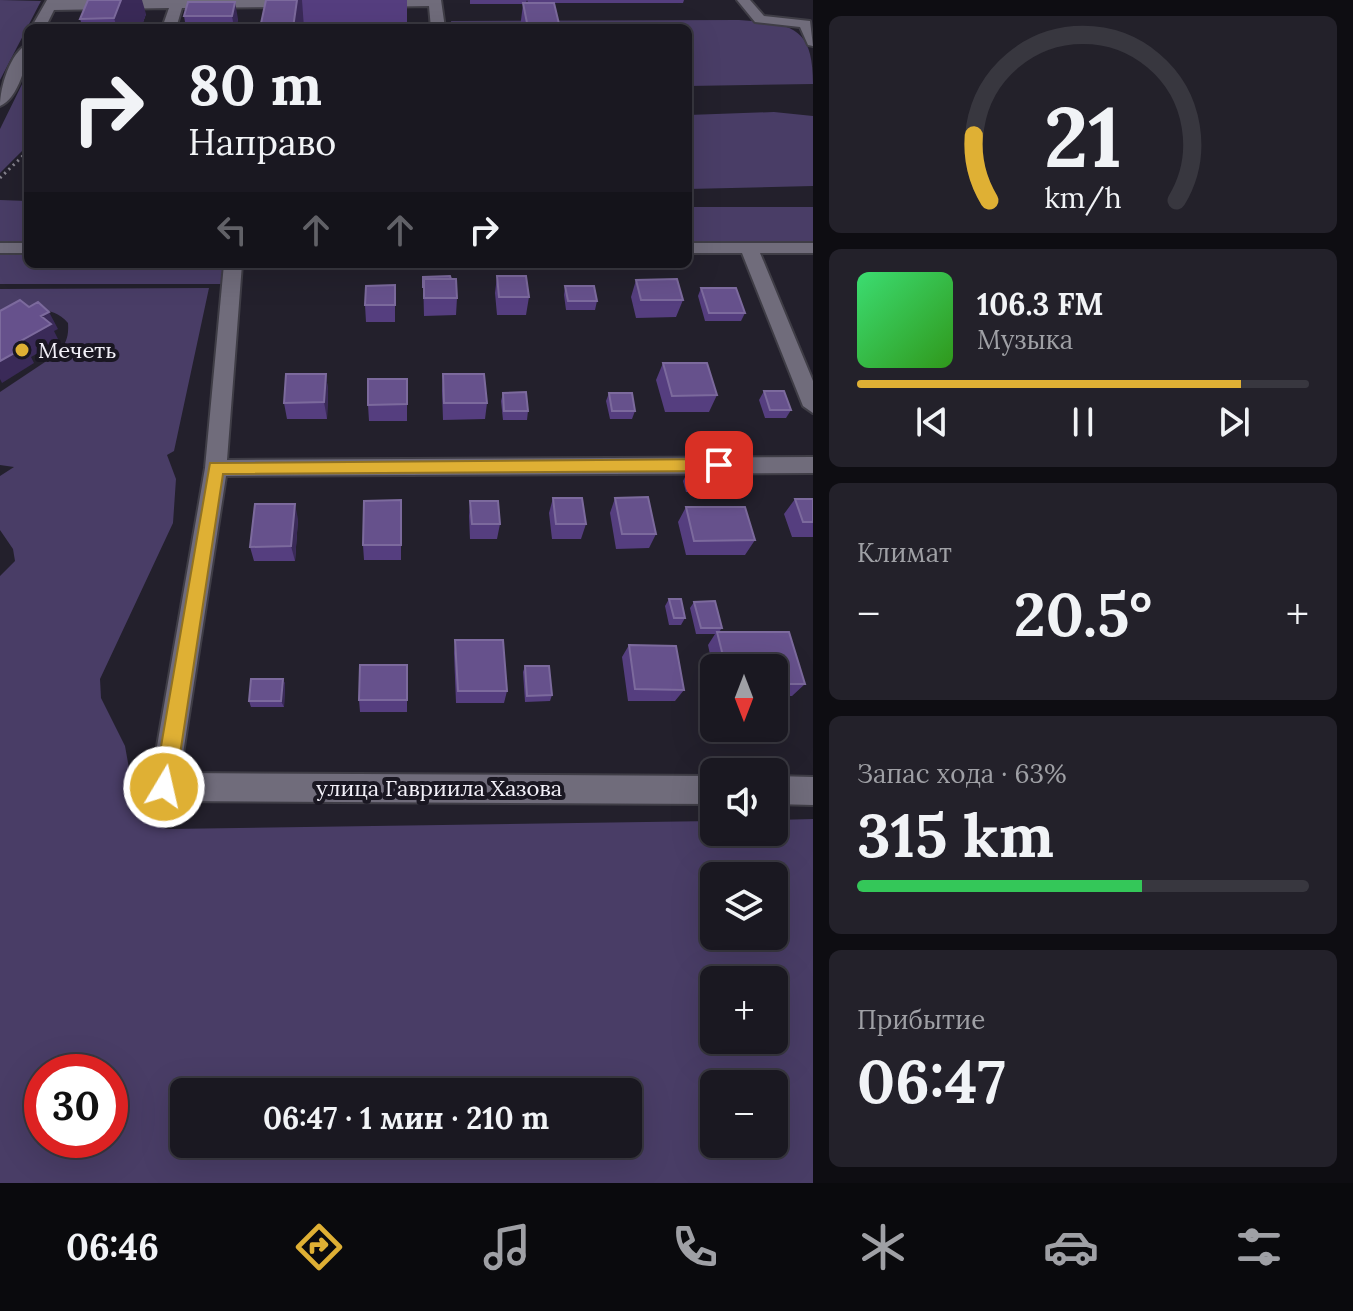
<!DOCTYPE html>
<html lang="ru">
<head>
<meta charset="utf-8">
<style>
	body { margin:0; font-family:Lora,serif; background:#23212a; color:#f1f3f6; height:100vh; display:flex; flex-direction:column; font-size:30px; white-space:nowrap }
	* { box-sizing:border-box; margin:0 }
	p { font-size:26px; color:#9fa0a5 }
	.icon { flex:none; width:44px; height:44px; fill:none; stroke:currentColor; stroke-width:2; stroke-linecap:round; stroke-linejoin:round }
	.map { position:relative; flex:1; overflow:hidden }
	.sheet { display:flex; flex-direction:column; gap:16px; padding:16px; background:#0e0d12; width:540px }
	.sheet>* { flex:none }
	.guide { position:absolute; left:24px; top:24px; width:668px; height:244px; border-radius:12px; box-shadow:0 8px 32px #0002,0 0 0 2px #38373f; background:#1a1821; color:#f1f3f6; overflow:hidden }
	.needle { width:52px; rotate:180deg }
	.tools { position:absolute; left:700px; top:654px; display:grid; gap:16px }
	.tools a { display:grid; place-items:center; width:88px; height:88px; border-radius:12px; background:#1a1821; box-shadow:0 8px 32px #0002,0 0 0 2px #38373f; font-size:40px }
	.speed { position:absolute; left:24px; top:1054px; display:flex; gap:16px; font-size:40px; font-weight:700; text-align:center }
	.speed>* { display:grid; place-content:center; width:104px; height:104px; border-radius:50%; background:#1a1821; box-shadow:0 8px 32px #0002,0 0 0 2px #38373f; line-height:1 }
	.speed .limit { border:12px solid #d22; background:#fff; color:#111 }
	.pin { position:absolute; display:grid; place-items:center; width:68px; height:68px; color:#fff; margin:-34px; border-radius:16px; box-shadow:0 4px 12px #0006 }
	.me { position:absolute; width:88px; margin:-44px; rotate:9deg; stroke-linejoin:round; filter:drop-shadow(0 0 6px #0008) }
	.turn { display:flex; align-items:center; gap:28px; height:168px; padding:0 32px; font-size:36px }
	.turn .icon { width:104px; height:104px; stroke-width:2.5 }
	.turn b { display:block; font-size:56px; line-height:68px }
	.lanes { display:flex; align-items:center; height:76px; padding:0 32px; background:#0003; justify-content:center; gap:40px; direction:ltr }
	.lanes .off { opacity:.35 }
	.big { font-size:60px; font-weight:800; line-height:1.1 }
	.sheet .widget { flex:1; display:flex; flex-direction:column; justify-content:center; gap:12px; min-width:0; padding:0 28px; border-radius:12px; background:#23212a }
	.sheet .dial { align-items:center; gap:0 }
	.dial svg { height:208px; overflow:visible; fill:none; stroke:#38373f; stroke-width:7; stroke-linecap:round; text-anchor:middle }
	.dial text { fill:#f1f3f6; stroke:none }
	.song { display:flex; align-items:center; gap:24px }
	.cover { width:96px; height:96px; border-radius:12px; background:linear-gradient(135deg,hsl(140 70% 55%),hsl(110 70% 35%)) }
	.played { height:8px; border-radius:4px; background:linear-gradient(90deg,#dfb034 85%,#38373f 85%) }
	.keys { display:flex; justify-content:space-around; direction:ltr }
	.heat { display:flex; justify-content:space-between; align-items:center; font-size:44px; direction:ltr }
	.charge { height:12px; border-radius:6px; background:linear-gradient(90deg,#34c759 63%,#38373f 0) }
	.trip { position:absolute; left:170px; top:1078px; width:472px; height:80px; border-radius:12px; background:#1a1821; box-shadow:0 8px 32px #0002,0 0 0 2px #38373f; font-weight:800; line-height:80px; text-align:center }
	.dock { display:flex; height:128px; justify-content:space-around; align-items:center; background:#0a0a0d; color:#9fa0a5 }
	.dock .icon { width:56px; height:56px }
	.dock .active { color:#dfb034 }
	.dock b { font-size:36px; color:#f1f3f6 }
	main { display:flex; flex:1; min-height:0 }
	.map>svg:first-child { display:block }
	.green { fill:#493d66; fill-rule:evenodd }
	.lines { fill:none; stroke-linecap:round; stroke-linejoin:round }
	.minor-casing { stroke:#3f3d46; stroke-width:4 }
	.path { stroke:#86848e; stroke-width:3; stroke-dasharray:2 4; stroke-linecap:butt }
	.minor { fill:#706c7b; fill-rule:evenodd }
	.wall { fill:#553e7f }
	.shaded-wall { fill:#3a2a58 }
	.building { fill:#66518c; stroke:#7c6a9d; stroke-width:2 }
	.route { fill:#dfb034; stroke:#917222; stroke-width:2 }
	.poi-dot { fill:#dfb034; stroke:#1a1722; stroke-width:3 }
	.labels { text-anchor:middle; stroke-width:8; stroke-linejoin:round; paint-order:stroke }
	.poi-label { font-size:22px; fill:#f2f0f8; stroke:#1a1722; text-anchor:start }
	.street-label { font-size:22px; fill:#f2f0f8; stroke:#1a1722 }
</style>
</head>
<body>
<main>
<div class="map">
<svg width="813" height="1183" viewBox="0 0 813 1183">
	<rect width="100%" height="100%" fill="#23202c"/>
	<path class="green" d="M0,0L41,1L0,80Z
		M739,20C792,24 813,26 813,84L688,86V28H452L451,21Z
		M28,72V145L0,173V129Z
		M774,112L813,116V186L688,189V115Z
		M0,200L28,201V243H0Z
		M688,207H813V241L688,242Z
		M0,252H28V264H224L223,284H0Z
		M209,288L174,451L167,455L176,479L173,523L100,679L101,698L125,746L136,807L150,824L168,829L714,821V832H774V820L813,819V1183H0V576L15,561L13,549L0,530V476L14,467L0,465V392L57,354C66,344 69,337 68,323C50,302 24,312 0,316V289ZM714,876H774V936H714ZM714,980H774V1040H714ZM42,1072H110V1140H42ZM714,1084H774V1144H714ZM184,1092H628V1144H184Z"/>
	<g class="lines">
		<defs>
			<path id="minor" d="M47,0H300L303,3L297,7L182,8L176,28H162L169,8L54,10L45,28H31Z
				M370,0H441L445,28H431L429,6L373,7L367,3Z
				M737,0H750L764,16L810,21L813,46L808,45L800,27L755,22Z
				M28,44C28,62 18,99 0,106C0,88 10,52 28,44Z
				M0,243H28V253H0Z
				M688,243H813V253H760L813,381V413L803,406L742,253H688Z
				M224,264H242L227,460L813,457V473L226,476L180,773L714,776V804L164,801L154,797L150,787L205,468Z
				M774,776L813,777V805L774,804Z"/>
		</defs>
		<use href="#minor" class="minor-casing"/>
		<path class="path" d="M0,178L28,151"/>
		<use href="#minor" class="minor"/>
	</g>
	<path class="wall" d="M266,0H407V27L260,28Z
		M470,0H527L526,3H528L527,0H684L683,3H554L560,28H520L523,4H470Z
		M188,2L238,19L236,28H186L184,16Z
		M146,14L141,28H83L80,19Z
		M497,276L529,297L526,315H497L495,293Z
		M423,277L451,279L457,298L456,315L424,316Z
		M636,280L683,300L676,317L636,318L631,297Z
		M395,285V322H366L365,305Z
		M565,286L597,301L595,310H566L564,295Z
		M701,288L745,313L741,321H705L698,296Z
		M663,363L717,395L709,412H665L656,380Z
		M326,374L328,391L327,419H287L284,403Z
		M443,374L487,403L485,419L443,420L442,391Z
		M407,379V421H369L368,405Z
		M764,391L791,410L786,418H765L759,400Z
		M503,393L528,411L527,420H503L501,401Z
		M609,393L635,411L632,419H610L606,401Z
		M687,473L706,485L702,492H686L683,481Z
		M553,498L586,524L581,539H552L549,513Z
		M615,498L656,534L649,548L616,549L610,513Z
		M795,499H813V537H792L784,514Z
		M401,500V560H364L363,545Z
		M470,501L500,524L497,539H470L469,516Z
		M686,507L755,540L745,555H686L678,522Z
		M298,519L295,561H254L250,547Z
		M669,599L685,618L681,625H669L665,606Z
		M694,602L722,628L719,632L805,684L792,696H774V668H714V673L708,645L715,634H696L690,608Z
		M455,640L507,691L504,703H456L454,653Z
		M629,645L684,690L675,701H628L622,657Z
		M407,665V712H360L359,700Z
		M525,666L552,695L550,701L525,702L523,672Z
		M283,679L285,684L284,707H251L249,701Z"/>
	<path class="shaded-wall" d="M121,0H142L146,14L141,28H117L114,18Z
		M297,0H302L304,28H293Z
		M235,2L238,19L236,28H234L232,16Z
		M49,312L58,329L54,331L59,341L31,357L34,363L2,383L0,379V361L41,316Z
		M326,374L328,391L327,419L324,402Z
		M295,504L298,519L295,561L291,546Z
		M283,679L285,684L284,707L281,701Z"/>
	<path class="building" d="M88,0H121L114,18L80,19Z
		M266,0H297L293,28H260Z
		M188,2H235L232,16H184Z
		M523,3H554L560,28H528Z
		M450,276L451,279H424L423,288V277Z
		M497,276H526L529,297H499Z
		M424,279H456L457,298H424Z
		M677,279L683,300H641L636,280Z
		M395,285V305H365L366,286Z
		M565,286H594L597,301H568Z
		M701,288H736L745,313H709Z
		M20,300L29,307L38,302L49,312L41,316L51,324L19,342L25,347L0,361V311Z
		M663,363H707L717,395L672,396Z
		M286,374H326L324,402L284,403Z
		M443,374H484L487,403H444Z
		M368,379H407V404L368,405Z
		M764,391H784L791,410H770Z
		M526,392L528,411H504L503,393Z
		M609,393H632L635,411H612Z
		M687,473H703L706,485H690Z
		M648,497L656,534H622L615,498Z
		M553,498H582L586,524H556Z
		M795,499H813V522H803Z
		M401,500V545H363L364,501Z
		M470,501H498L500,524H472Z
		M255,504H295L291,546L250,547Z
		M686,507H745L755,540L694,541Z
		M669,599H681L685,618H674Z
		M715,601L722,628H701L694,602Z
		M717,632H789L805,684H774V668H726Z
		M455,640H503L507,691H458Z
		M629,645L676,646L684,690L635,689Z
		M360,665H407V700H359Z
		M525,666H549L552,695L527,696Z
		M251,679H283L281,701H249Z"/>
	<path class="route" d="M719,459L727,465L719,471L223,474L175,787L172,794L164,797L157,794L154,787L210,463Z"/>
	<circle class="poi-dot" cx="22" cy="350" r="8"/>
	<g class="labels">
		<g class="poi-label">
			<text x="38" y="358">Мечеть</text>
		</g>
		<g class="street-label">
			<text x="439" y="796">улица Гавриила Хазова</text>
		</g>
	</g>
</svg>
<div class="tools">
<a><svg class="needle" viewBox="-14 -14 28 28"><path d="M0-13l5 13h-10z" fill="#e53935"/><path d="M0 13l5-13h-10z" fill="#9fa0a5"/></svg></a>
<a><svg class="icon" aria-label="sound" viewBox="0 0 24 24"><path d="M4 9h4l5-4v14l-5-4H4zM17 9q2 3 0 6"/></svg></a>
<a><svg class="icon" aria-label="layers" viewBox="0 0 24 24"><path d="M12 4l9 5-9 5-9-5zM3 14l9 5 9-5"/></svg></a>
<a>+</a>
<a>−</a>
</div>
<div class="speed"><div class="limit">30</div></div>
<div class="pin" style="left:719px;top:465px;background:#d93025"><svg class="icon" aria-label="arrive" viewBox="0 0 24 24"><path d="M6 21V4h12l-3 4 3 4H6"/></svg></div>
<svg class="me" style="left:164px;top:787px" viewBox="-20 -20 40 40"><circle r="17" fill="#dfb034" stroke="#fff" stroke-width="3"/><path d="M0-11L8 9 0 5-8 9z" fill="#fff"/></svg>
<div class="trip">06:47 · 1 мин · 210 m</div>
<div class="guide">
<div class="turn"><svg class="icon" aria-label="right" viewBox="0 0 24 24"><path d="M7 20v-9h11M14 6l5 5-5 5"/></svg><div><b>80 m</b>Направо</div></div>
<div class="lanes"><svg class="icon off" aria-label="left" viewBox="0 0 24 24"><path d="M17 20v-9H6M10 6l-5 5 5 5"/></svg><svg class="icon off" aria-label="ahead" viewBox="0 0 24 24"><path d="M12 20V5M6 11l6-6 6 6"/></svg><svg class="icon off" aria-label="ahead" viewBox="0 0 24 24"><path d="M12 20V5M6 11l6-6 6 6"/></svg><svg class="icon" aria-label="right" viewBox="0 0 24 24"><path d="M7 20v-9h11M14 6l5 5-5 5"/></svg></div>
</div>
</div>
<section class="sheet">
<div class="widget dial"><svg viewBox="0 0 100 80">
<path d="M14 69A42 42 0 1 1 86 69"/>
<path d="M14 69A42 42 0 0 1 8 44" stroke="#dfb034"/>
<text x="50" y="56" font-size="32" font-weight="700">21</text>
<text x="50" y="72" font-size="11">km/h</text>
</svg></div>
<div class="widget">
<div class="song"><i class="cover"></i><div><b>106.3 FM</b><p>Музыка</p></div></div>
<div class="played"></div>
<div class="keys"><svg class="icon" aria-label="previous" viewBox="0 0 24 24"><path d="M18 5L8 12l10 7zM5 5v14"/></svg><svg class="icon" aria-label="pause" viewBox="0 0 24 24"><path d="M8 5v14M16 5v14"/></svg><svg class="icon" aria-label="next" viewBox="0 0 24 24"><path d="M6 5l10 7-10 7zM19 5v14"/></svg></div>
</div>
<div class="widget"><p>Климат</p>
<div class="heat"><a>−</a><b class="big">20.5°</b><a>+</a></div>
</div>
<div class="widget"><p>Запас хода · 63%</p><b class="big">315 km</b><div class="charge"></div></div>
<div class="widget"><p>Прибытие</p><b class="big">06:47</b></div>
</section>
</main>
<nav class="dock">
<b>06:46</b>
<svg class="icon active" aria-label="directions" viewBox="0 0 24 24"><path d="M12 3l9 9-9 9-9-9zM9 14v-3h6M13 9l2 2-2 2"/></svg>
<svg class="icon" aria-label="music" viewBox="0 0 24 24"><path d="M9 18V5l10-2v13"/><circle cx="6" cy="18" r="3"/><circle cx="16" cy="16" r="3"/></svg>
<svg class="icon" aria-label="phone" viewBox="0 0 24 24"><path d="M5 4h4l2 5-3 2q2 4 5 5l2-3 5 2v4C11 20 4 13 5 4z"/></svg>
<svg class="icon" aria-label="climate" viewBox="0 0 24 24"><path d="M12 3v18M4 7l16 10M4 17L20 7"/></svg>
<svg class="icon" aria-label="car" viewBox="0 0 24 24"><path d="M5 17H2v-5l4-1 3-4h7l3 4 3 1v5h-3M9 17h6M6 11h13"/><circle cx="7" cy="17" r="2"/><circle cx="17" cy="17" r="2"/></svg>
<svg class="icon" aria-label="filters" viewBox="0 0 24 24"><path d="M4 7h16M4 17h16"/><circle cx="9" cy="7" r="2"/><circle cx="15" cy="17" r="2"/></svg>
</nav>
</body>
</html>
